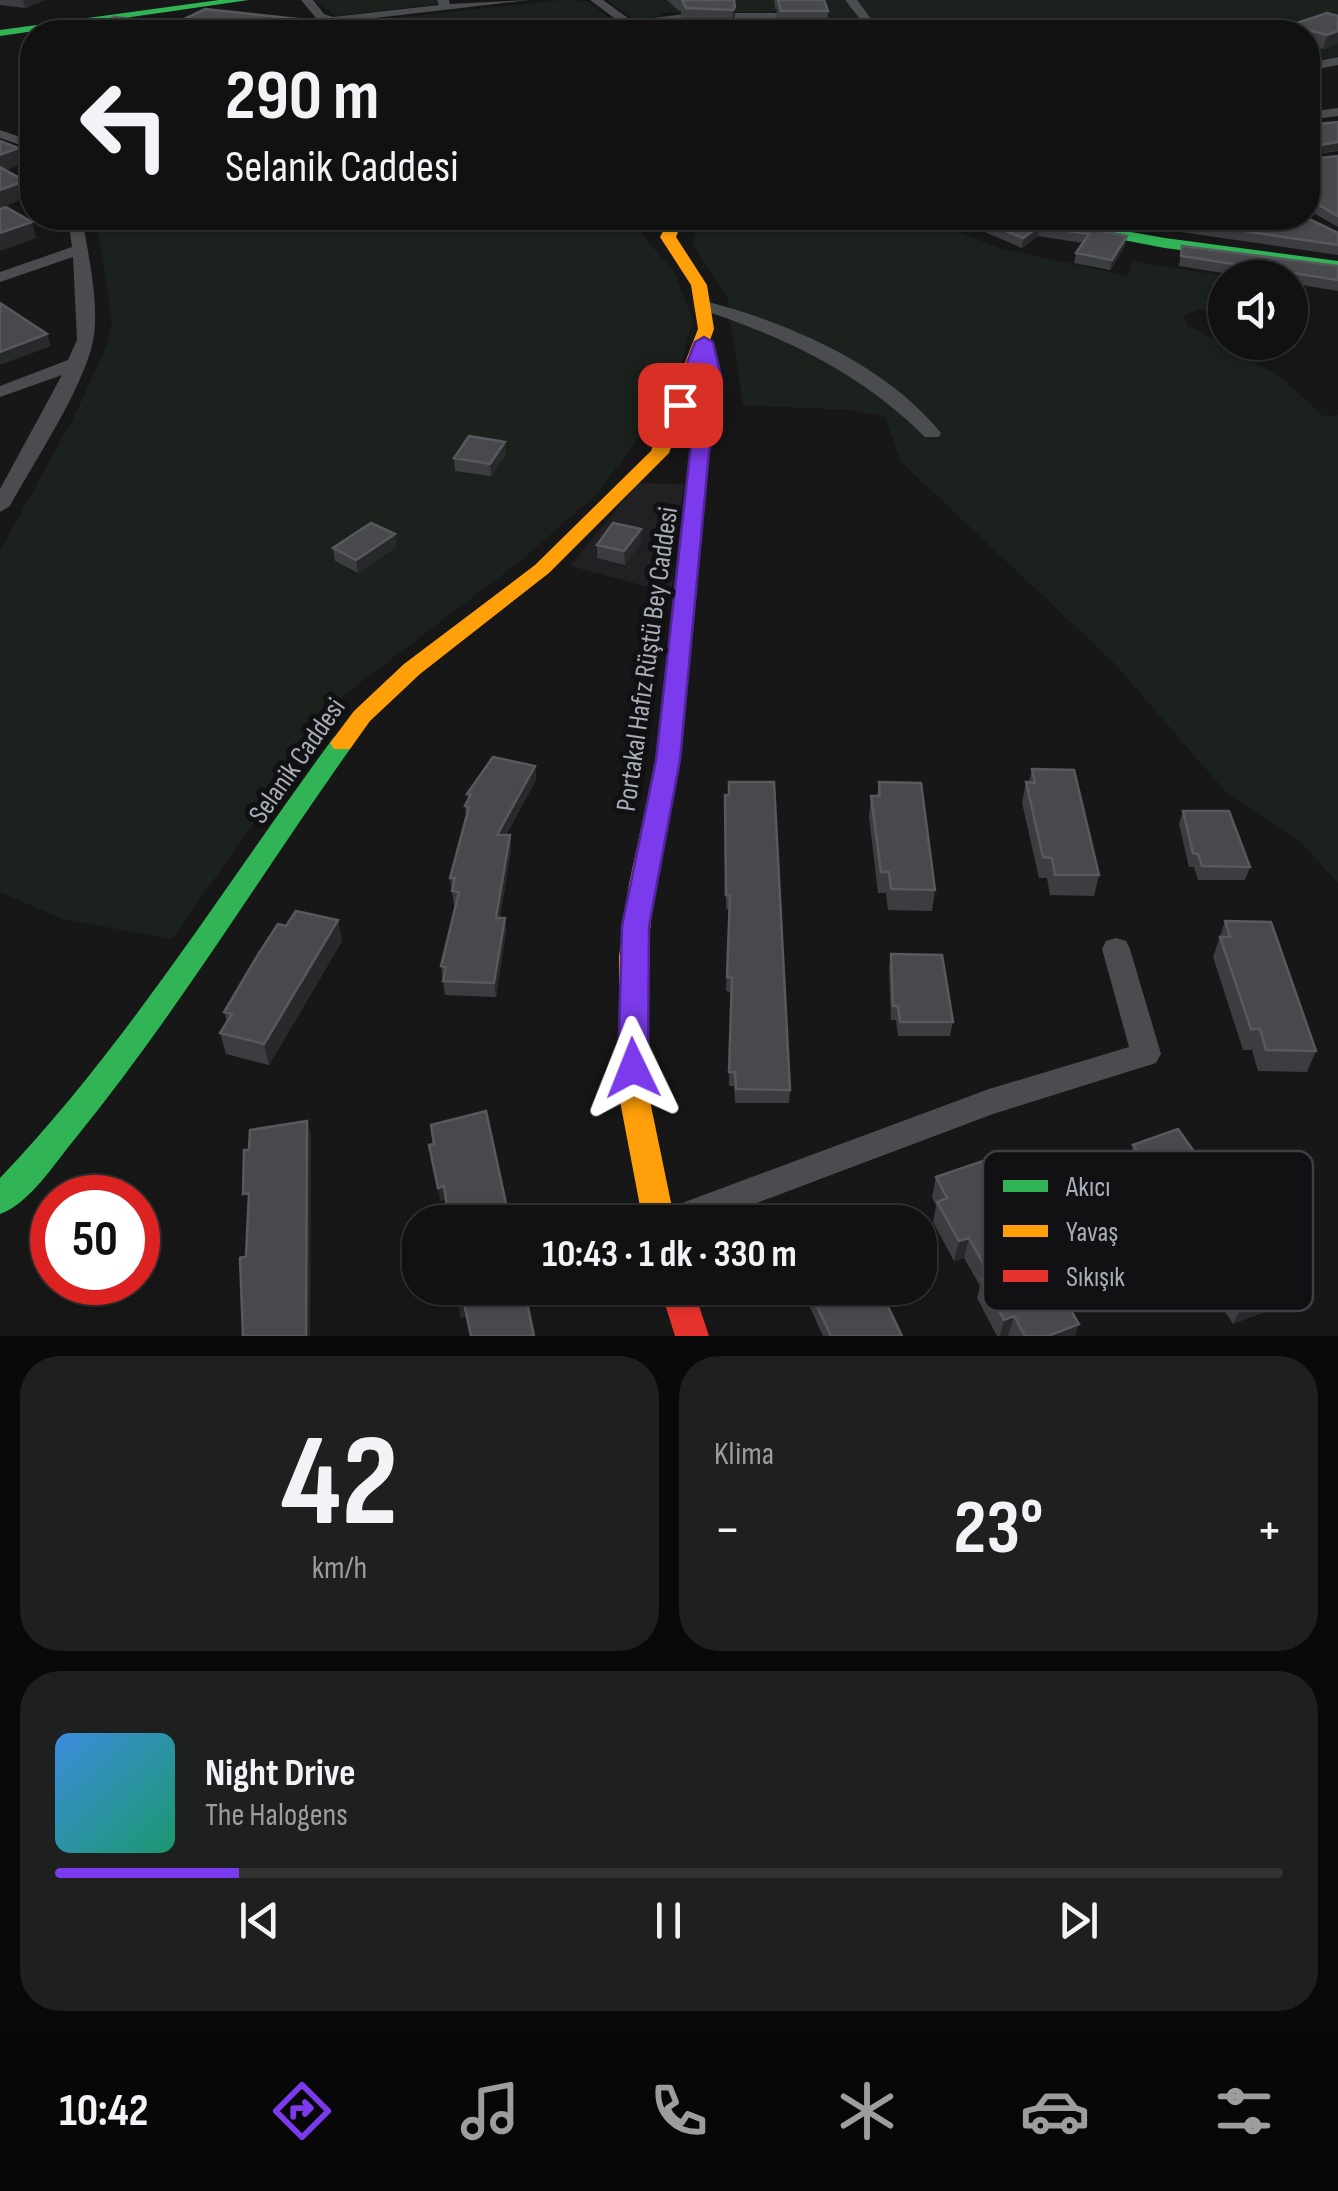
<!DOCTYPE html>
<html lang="tr">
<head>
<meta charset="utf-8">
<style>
	body { margin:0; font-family:"Sofia Sans Condensed",sans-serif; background:#1e1f1f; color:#f1f3f6; height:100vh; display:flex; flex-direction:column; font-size:38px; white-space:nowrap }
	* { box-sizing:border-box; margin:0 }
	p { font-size:32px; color:#9c9d9f }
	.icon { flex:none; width:55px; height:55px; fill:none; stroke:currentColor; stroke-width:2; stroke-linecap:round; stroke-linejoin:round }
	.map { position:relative; height:1336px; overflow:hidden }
	.drawer { display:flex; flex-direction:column; gap:20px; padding:20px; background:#090909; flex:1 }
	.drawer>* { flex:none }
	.top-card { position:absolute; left:20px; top:20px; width:1300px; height:210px; border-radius:40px; box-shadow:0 2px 8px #0004,0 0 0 2px #303131; background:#111; color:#f1f3f6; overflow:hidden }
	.controls { position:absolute; left:1208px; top:260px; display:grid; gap:20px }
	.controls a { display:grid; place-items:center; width:100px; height:100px; border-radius:50%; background:#111; box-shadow:0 2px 8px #0004,0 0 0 2px #303131; font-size:50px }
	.speed { position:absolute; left:30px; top:1175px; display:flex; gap:20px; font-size:50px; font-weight:700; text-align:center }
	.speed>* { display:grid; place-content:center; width:130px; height:130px; border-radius:50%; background:#111; box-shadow:0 2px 8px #0004,0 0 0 2px #303131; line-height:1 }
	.speed .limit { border:15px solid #d22; background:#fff; color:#111 }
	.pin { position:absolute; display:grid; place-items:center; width:85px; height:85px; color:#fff; margin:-42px; border-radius:20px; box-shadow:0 5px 15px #0006 }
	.me { position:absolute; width:110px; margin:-55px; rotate:358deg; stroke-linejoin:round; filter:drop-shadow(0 0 8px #0008) }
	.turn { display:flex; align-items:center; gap:35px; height:210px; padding:0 40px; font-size:45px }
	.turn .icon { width:130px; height:130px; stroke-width:2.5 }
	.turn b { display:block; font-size:70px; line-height:85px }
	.big { font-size:75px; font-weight:700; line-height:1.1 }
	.drawer .tile { flex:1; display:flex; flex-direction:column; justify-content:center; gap:15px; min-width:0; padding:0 35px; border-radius:40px; background:#1e1f1f }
	.drawer .dial { align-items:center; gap:0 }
	.dial b { font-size:130px; line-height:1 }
	.song { display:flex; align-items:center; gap:30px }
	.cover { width:120px; height:120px; border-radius:15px; background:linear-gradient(135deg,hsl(210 70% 55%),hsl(160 70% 35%)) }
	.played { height:10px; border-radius:5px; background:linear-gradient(90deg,#7c3aed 15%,#303131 15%) }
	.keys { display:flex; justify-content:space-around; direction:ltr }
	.heat { display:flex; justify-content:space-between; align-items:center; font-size:55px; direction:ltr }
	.drawer .tiles { flex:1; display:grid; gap:20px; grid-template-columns:1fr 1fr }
	.tile:last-child { grid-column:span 2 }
	.trip { position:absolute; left:402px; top:1205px; width:535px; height:100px; border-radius:40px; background:#111; box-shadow:0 2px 8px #0004,0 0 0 2px #303131; font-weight:700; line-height:100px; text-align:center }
	.tab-bar { display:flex; height:160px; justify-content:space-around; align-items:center; background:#070707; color:#9c9d9f }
	.tab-bar .icon { width:70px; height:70px }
	.tab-bar .current { color:#7c3aed }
	.tab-bar b { font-size:45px; color:#f1f3f6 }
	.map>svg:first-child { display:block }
	.built { fill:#212124 }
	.green { fill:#1b211c }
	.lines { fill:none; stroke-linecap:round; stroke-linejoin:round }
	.street { fill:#4b4c50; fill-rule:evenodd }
	.fast { fill:#30b455; fill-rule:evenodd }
	.slow { fill:#ff9f0a; fill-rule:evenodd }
	.jam { fill:#e5322d; fill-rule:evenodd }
	.wall { fill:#3c3d40 }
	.shaded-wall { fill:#28292a }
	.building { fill:#48494d; stroke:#57595e; stroke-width:2.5 }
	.route { fill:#7c3aed; stroke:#51269a; stroke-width:2.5 }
	.labels { text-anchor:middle; stroke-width:10; stroke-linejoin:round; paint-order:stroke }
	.street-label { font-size:28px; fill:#a8adb8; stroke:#111113 }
	.key { fill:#111113; stroke:#3e4045; stroke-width:2.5 }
	.key-label { font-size:28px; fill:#a8adb8 }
</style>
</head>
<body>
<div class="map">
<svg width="1338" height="1336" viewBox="0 0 1338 1336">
	<rect width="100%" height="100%" fill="#171717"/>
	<path class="built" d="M638,483L684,484L671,593L570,566Z"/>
	<path class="green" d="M314,0H435L437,4L336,16Z
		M561,0L587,1L629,32H317L336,24Z
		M607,0H845L869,32H648L640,27L686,20L828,19L823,11L659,13L661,16L635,20Z
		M856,0H1338V56L1308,62V32H881Z
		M96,218H657L641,233L674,272L693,320L674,389L598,493L518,563L344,695L172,939L62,919L0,892V551L76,413L106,347L112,321Z
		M712,218H934L950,223L947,228L1003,249L1128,276L1133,261L1231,277L1225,278V314L1198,310L1183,316L1187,325L1282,378L1323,416L1338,415V883L1302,844L1225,791L1113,662L901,462L885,417L849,410L743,405L727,297L693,244L695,229Z"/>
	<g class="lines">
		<path class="street" d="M301,0H313L324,14L333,17L439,5L437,0H449L450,4L530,0L332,23L316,18Z
			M590,0H603L632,21L691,13H805L811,16L805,19H691L640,27L645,32H633Z
			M845,0H857L881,32H870Z
			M1338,57V65L1308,71V63Z
			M1338,108V116L1308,120V112Z
			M0,130L32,141V149L0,138Z
			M68,218H82C88,253 100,305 93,341C83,389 35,460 10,506L0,512V489L62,375L0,397V386L68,360L77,340L73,257L0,282V272L72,247Z
			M705,301C789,323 885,364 941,433L939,437H925C861,373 785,337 699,309V303Z
			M1116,938L1126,941L1130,949L1161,1054L1156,1063L993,1114L706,1222H653L658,1212L989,1089L1129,1047L1102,949L1106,941Z"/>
		<path class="fast" d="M219,0H249L0,36V30Z
			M1022,218H1051L1165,238L1338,261V271L1165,248L1029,222Z
			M342,735L354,743L350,749C258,879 175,1016 74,1140C55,1163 29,1204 0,1214V1178C128,1044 224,886 334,737Z"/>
		<path class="slow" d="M677,218H693L679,229L676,237L707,285L714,329L669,453L549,573L420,674L370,721L350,749H334L330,743L354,711L404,664L535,565L651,451L698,329L691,285L660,237L667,224Z
			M678,657L689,664L680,760L655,884L647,957L649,1096L675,1222H643L619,1096V957L629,884L656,760L667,664Z"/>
		<path class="jam" d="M704,337L712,342L722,381L709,453L689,664L678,671L667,664L691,453L704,381L696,342Z
			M660,1288H693L709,1336H675Z"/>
	</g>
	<path class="wall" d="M0,0H44L25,8L0,5Z
		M667,0H734L735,32H685L681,24V11H679Z
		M774,0H824L828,11L827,32H779L776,23L777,9H775Z
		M1338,16V44L1323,49L1308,45V32H1289L1291,25Z
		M32,63V84L25,83L21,70Z
		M32,94V113L28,112L24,98Z
		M1308,119L1318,124L1338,122V151L1310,155L1311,159L1338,156V227L1310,211L1308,212Z
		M952,218H1029L1125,246L1110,270L1074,263L1076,253L1083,243L1038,236L1022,248Z
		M1083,218H1105L1104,221Z
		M1182,218H1307L1338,233V255L1181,232Z
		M1182,246L1338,266V291L1290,283V278H1254L1179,266Z
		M506,454L491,476L455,471L454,458Z
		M641,529V542L625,565L597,558V545Z
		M395,534L396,547L358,573L335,561L333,548Z
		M535,766L536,780L506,835H510L511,849L500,918H505L506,932L496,997L445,995L441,966L456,905H454L450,878L466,817L465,806L468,800L467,794Z
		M1032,769L1099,875L1094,896L1050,895L1047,878H1039L1022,803L1026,782H1029Z
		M729,782L790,1090L789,1103H735L734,1086H729L731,992L726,991L730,910L726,909L725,808L728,795Z
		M879,782L935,890L932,911L888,910L886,893H878L869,816L871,796H877Z
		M1183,811L1250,867L1245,880H1198L1194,867H1189L1179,824Z
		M338,920L342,941L269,1065L226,1054L220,1033L227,1022L224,1012L286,926Z
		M1225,921L1316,1051L1307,1072L1258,1071L1252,1050H1243L1213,957Z
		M891,954L953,1022L950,1036H898L896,1020H891L889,968Z
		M1133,1145L1279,1306L1233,1324L1216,1298L1208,1302L1181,1262L1185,1253L1165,1223L1155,1226L1130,1188L1134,1177L1127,1165Z
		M936,1177L1075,1336H997L977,1298L980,1286L964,1258L954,1261L933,1222L936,1206L932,1197Z
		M807,1288H879L902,1336H823L808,1303L809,1292Z"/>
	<path class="shaded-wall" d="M23,0H44L25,8Z
		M735,7V32H732L733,10Z
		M307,20L309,32H287Z
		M1338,31V44L1323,49L1327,35Z
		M1338,142V150L1308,155V147Z
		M18,148L23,164L0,172V155Z
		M25,181L30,196L0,208V190Z
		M32,222L36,238L0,251V233Z
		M1039,227L1038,236L1022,248L1023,238Z
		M1127,236L1125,246L1110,270L1112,260Z
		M47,334L51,346L0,365V352Z
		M505,442L506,454L491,476L490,464Z
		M641,529V542L625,565L624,551Z
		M395,534L396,547L358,573L356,560Z
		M535,766L536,780L498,849L497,835Z
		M510,835L511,849L498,932L496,918Z
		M505,918L506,932L496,997L494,983Z
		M338,920L342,941L269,1065L264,1044Z
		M307,1121L311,1135L310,1336H306Z
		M444,1186L446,1200L440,1201L438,1188Z
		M1172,1203L1165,1223L1155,1226L1163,1206Z
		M969,1238L964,1258L954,1261L959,1241Z
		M1225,1279L1216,1298L1208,1302L1216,1282Z
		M1289,1286L1279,1306L1233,1324L1242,1305Z
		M464,1303L466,1317L461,1318L458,1305Z
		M1014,1316L1008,1336H1000L1004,1320Z
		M1079,1324L1075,1336H1048Z"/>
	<path class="building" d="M682,0H734L735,7L733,10L686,8Z
		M778,0H824L828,11H781Z
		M205,9L307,20L287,32H87L114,17L174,24Z
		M1327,13L1338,16V31L1327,35L1291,25Z
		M32,63V71L21,70Z
		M1308,119H1314L1318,124L1338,122V142L1308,147Z
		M0,141L18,148L0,155Z
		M1308,149L1311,159L1338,156V216L1312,201L1308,204Z
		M0,167L25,181L0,190Z
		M6,207L32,222L0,233V209Z
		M975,218H1029L1127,236L1112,260L1076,253L1089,234L1039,227L1023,238Z
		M1184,218H1307L1338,233V245L1183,222Z
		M1182,246L1338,266V280L1181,256Z
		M0,303L47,334L0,352Z
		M469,436L505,442L490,464L454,458Z
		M371,523L395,534L356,560L333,548Z
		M613,523L641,529L624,551L597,545Z
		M493,757L535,766L497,835H510L496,918H505L494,983L443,981L446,967L441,966L459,892L452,891L455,878H450L469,807L465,806L471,794H467Z
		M1032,769L1074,770L1099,875H1055L1052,858L1043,857L1026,782L1035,783Z
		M729,782H774L790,1090L736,1089L735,1072H729L732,978L727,977L730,896L726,895L725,795H729Z
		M879,782L921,783L935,890L891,889L889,872H881L871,796H880Z
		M1183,811H1229L1250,867L1202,866L1198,854L1193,853Z
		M296,911L338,920L264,1044L220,1033L232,1014L224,1012L259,953L278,924L286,926Z
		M1225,921L1271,922L1316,1051L1266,1050L1260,1029H1251L1220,937H1230Z
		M891,954L942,955L953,1022H900L898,1006H893Z
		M486,1111L510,1222H449L444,1186L438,1188L429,1145L434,1144L431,1125Z
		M307,1121L306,1336H243L240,1258L246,1256L249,1193L243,1194L244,1150H249L250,1130Z
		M1178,1129L1289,1286L1242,1305L1225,1279L1216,1282L1189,1242L1197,1239L1172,1203L1163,1206L1137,1168L1147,1165L1133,1145Z
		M983,1161L1079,1324L1048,1336H1025L1014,1316L1004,1320L982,1279L990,1276L969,1238L959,1241L937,1202L947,1198L936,1177Z
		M455,1288H524L534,1336H471L464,1303L458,1305Z
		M814,1288H879L902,1336H831L809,1289Z"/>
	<path class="route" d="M704,337L713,342L722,381L709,453L680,760L649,926L648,1068L644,1077L633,1081L623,1077L618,1068L622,926L656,760L690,453L704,381L702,371L686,409L671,405L695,342Z"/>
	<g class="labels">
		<g class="street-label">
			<text transform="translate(646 659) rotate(-82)" y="10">Portakal Hafız Rüştü Bey Caddesi</text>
			<text transform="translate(296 760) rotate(-55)" y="10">Selanik Caddesi</text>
		</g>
	</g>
	<rect x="983" y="1151" width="330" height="160" rx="15" class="key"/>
	<rect x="1003" y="1180" width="45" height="12" fill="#30b455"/>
	<rect x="1003" y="1225" width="45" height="12" fill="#ff9f0a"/>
	<rect x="1003" y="1270" width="45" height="12" fill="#e5322d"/>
	<g class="key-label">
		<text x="1066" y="1196">Akıcı</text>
		<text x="1066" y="1241">Yavaş</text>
		<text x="1066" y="1286">Sıkışık</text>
	</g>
</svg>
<div class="controls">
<a><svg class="icon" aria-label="sound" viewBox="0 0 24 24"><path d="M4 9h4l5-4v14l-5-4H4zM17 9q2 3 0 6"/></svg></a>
</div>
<div class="speed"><div class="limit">50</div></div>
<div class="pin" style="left:680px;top:405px;background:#d93025"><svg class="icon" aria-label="arrive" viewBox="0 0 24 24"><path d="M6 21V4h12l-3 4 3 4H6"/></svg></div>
<svg class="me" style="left:633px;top:1068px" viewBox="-20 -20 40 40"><path d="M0-17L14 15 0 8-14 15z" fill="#7c3aed" stroke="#fff" stroke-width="4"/></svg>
<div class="trip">10:43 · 1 dk · 330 m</div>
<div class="top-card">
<div class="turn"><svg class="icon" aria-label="left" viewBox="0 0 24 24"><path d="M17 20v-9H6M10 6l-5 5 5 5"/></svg><div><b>290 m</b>Selanik Caddesi</div></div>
</div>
</div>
<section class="drawer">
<div class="tiles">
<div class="tile dial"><b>42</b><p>km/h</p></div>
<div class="tile"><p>Klima</p>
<div class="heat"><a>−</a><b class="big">23°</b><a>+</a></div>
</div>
<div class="tile">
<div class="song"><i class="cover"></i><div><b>Night Drive</b><p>The Halogens</p></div></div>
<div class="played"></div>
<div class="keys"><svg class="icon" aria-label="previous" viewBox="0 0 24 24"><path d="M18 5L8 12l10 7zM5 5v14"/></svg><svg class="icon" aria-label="pause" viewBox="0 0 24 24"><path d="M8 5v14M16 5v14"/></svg><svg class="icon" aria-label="next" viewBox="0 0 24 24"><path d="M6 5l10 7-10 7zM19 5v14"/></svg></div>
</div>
</div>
</section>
<nav class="tab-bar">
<b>10:42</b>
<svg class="icon current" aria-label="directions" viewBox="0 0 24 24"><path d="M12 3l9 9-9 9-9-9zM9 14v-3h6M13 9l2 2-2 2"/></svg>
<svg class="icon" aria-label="music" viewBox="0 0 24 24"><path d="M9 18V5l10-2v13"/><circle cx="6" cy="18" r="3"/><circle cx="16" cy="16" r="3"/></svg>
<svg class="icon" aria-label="phone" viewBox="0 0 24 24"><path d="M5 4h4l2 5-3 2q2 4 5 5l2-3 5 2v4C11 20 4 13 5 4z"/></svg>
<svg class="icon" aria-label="climate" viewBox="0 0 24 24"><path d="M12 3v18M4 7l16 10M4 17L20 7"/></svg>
<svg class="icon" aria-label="car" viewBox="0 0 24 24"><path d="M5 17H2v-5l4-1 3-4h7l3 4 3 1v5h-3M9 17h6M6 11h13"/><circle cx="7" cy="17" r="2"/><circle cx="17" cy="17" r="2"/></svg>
<svg class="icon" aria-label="filters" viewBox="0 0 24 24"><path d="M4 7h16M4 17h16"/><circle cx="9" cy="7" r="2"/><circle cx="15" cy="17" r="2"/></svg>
</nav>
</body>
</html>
